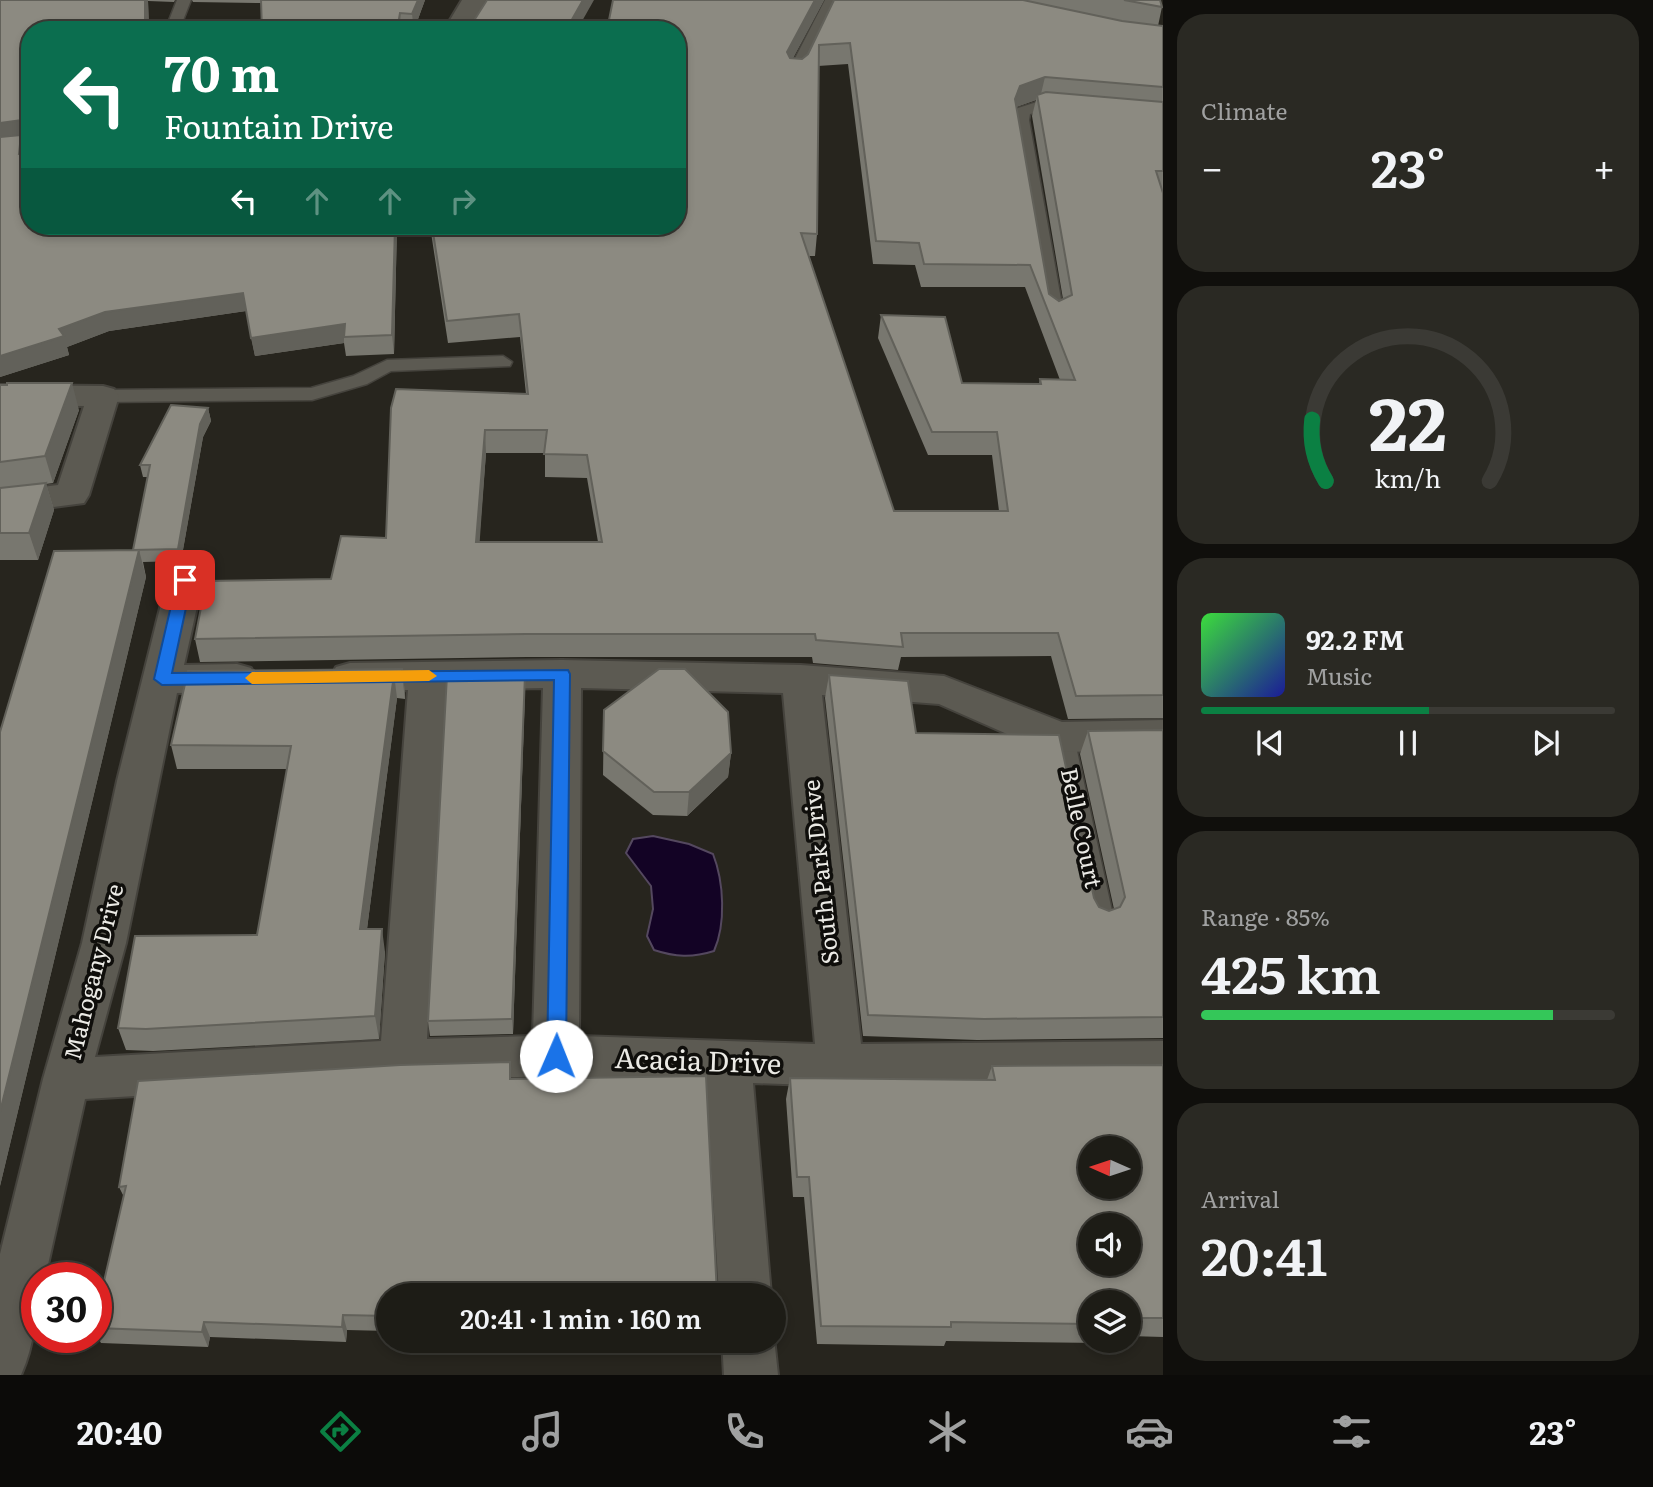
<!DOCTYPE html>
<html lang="en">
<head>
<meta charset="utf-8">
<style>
	body { margin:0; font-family:Literata,serif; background:#2a2923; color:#f1f3f6; height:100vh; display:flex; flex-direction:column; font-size:26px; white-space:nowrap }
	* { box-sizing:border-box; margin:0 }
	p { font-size:23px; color:#a0a1a1 }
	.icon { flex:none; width:38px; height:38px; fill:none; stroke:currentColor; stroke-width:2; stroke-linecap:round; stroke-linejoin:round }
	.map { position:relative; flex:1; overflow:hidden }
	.panel { display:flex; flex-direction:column; gap:14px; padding:14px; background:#100f0c; width:490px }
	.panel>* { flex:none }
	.top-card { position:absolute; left:21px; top:21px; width:665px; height:214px; border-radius:28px; box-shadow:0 4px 10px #0003,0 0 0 2px #3b3a35; background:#0b6e4f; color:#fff; overflow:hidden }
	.needle { width:46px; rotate:273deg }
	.fabs { position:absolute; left:1078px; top:1136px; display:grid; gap:14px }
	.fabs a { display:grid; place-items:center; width:63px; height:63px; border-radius:50%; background:#1d1c16; box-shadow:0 4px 10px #0003,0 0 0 2px #3b3a35; font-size:35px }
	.speed { position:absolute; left:21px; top:1262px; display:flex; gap:14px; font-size:35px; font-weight:700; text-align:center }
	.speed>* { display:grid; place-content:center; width:91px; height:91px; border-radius:50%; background:#1d1c16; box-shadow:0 4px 10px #0003,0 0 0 2px #3b3a35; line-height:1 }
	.speed .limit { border:10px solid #d22; background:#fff; color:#111 }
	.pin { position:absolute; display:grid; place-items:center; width:60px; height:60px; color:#fff; margin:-30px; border-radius:14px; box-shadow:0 4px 10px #0006 }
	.me { position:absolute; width:77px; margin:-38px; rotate:1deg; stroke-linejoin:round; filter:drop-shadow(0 0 5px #0008) }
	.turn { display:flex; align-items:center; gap:24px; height:147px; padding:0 28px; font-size:32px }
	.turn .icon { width:91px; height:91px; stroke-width:2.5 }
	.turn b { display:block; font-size:49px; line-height:60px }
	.lanes { display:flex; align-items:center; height:66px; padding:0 28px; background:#0003; justify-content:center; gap:35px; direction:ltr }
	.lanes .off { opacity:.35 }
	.big { font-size:52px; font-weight:600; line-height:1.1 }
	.panel .tile { flex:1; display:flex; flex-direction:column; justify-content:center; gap:10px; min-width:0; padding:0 24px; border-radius:28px; background:#2a2923 }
	.panel .dial { align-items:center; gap:0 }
	.dial svg { height:182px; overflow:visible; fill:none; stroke:#3b3a35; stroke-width:7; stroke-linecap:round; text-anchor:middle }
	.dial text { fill:#f1f3f6; stroke:none }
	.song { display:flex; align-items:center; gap:21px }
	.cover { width:84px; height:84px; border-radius:10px; background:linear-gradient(135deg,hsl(120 70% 55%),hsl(240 70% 35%)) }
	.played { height:7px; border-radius:4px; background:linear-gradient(90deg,#0b8043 55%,#3b3a35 55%) }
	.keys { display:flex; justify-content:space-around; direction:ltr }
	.heat { display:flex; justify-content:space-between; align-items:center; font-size:38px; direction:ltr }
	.charge { height:10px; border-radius:5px; background:linear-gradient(90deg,#34c759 85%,#3b3a35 0) }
	.trip { position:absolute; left:376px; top:1283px; width:410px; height:70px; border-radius:35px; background:#1d1c16; box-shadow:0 4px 10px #0003,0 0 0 2px #3b3a35; font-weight:600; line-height:70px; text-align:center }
	.dock { display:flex; height:112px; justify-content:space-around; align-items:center; background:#0c0b09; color:#a0a1a1 }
	.dock .icon { width:49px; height:49px }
	.dock .on { color:#0b8043 }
	.dock b { font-size:32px; color:#f1f3f6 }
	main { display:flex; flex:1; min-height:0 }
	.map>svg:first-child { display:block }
	.water { fill:#130325; stroke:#54485f; stroke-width:2 }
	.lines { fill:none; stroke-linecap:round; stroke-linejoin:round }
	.lane-casing { stroke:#45433d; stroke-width:3 }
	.street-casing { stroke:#45433d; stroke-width:4 }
	.lane { fill:#5c5a52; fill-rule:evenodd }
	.street { fill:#5c5a52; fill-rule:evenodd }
	.wall { fill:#78776f; fill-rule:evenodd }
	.shaded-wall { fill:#62615a }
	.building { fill:#8c8a81; stroke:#62615a; stroke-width:2; fill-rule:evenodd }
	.route { fill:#1a73e8; stroke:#114b97; stroke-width:2 }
	.slow { fill:#f59e0b }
	.labels { text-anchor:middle; stroke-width:7; stroke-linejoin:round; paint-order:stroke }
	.street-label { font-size:23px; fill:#ebeae5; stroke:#0f0e0b }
	.near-street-label { font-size:28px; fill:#ebeae5; stroke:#0f0e0b }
</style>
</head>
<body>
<main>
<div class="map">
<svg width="1163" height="1375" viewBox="0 0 1163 1375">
	<rect width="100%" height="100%" fill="#27251e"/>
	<path class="water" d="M653,836L689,844L713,854C724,882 726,924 714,951C692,958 675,957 654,950L647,936L653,909L651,886L626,853L633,839Z"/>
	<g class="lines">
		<defs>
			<path id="lane" d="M177,0H191L182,23L175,27L168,23Z
				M825,0H839L803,74L800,77H790L787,74Z
				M1040,101L1062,103L1070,108C1060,116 1043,110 1030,114L1029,120L1064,316L1055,321L1046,316L1013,120L1018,108Z
				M30,140V150L0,153V143Z
				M503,356L512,362L510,366L391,371L367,384L312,400L103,402L93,396L103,390L311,388L353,376L387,360Z
				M1062,728L1070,731L1074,737L1114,920L1110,927L1101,931L1092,927L1088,920L1050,737L1054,731Z"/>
			<path id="street" d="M462,0H486L468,30H444Z
				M0,385L103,386L114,389L119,396L89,495L84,503L0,514V492L58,485L84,406L0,405Z
				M185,568L198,571L203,580L184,665L237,664L251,668L256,678L251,688L237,692L177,693L126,943L95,1057L381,1041L408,690L350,691L336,687L331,677L336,667L350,663L562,660L801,665L944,676L1062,722L1163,720V750L1062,752L1007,734L939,704L822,695L861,1044L1163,1041V1083L840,1086L753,1083L771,1295H719L706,1081L556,1076L403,1080L85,1099L45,1278H37C37,1311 35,1344 21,1375H0V1254L43,1079L82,943L117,781L167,580L172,571ZM543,688L533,1036L427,1039L446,690ZM581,688L783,693L815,1044L579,1036Z
				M774,1338L778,1375H724L722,1340H774Z"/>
		</defs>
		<use href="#lane" class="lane-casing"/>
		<use href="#street" class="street-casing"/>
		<use href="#lane" class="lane"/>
		<use href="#street" class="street"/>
	</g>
	<path class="wall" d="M0,0H175L174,2L148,1L149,30H30V102L27,138H22L30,226H397L394,354L346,356L344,343L255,356L246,311L109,331L67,347L69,355L0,377Z
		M192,0H425L414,30H262L261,3L193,2Z
		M613,0H824L793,58L802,59L808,54L834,0H1160L1162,7L1158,26H1163V718L1068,719L1051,656L901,657L898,670L813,663L812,657H527L200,662L195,639L331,579L386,538L391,408L526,394L520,337L448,343L430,226H677ZM848,64L873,264L915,265L921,287H1025L1060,380L1040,379L1039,384L962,383L881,315L878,338L928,455H992L999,511H894L809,256H815L817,234L818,66ZM1036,100L1032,116L1063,299L1059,301L1049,294L1016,107ZM486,453H545V477L587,478L598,542H479Z
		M0,385L79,410L53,483L46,484L54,510L38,560H0Z
		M208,408L211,421L203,437L181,561L143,562L146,577L0,1186V732L133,550L148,477H143L140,465Z
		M402,669L405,693V699L397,698L367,929L385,952L379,1039L153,1051L126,1050L118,1028L257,935L287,769H177L171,745Z
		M525,674V691L513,1034L430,1036L428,1021Z
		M829,675L916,733L1094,898L1099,907L1109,911L1114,909L1080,754L1088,731L1163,730V1038L977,1040L863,1036L825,698Z
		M604,710L731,753L728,777L687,816L653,815L603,775Z
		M510,1062L511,1079L388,1295V1331L347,1330L346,1342L210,1337L208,1347L101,1343L96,1334V1316L124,1197L119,1187Z
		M1163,1065V1337L1129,1336V1302H1090V1340H1102L1100,1343L946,1341L944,1346L817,1344L804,1197H793L786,1099L790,1078L987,1080L992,1066Z"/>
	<path class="shaded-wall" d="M145,0H148L149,30H145Z
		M418,0H425L414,30L412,14Z
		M583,0H594L577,30H566Z
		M815,0H824L785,73L787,52Z
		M400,13L401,30H397Z
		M27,69L30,81V102L27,138H22L26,153L24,172L0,141V123Z
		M1045,77L1040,98L1037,95L1036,100L1016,107L1015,99L1020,86Z
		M395,226H397L394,354L392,335Z
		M243,293L246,311L109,331L67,347L69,355L0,377V356L59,329L105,312Z
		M345,324L344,337V343L255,356L251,338Z
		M72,383L79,410L53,483L45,456Z
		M208,408L211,421L203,437L181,561L178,549L200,424Z
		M485,430L486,453L478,565L476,542Z
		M46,483L54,510L38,560L29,533Z
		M139,550L146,577L0,1186V1112Z
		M402,669L405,693V699L402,675Z
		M394,674L397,698L364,952L360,929Z
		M525,674V691L513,1034L512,1019Z
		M731,753L728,777L687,816L689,792Z
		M382,929L385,952L379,1039L375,1016Z
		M343,1315L347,1330L346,1342L342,1327Z
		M204,1322L210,1337L208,1347L202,1332Z"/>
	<path class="building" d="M0,0H145V30H30V69H27L22,120L0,123Z
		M261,0H418L412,14L400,13L397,30H262Z
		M487,0H583L566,30H468Z
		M613,0H815L787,52L790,58L802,59L808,54L834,0H1023L1122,21L1163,26V87L1045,77L1020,86L1015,99L1049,294L1059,301L1072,295L1037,95L1046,92L1163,102V171H1156L1163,193V695L1076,696L1058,633H901L903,647L816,640L815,634H526L195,639L206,581L331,579L341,536L386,538L391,408L396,389L528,394L519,314L447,321L432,226H677V30H607ZM850,43L876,241L919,243L924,264L1030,265L1075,380L1040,379L1041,384L962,383L945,317L881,315L932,432H997L1008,511H894L801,233L817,234L819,45ZM485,430H547L544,454L587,455L602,542H476Z
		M1124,0H1160L1162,7Z
		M21,135L19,154L30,153V226H395L392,335L344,337L345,324L251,338L243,293L105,312L59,329L64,336L0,356V137Z
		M7,383H72L45,456L0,462V385H7Z
		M171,405L208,408L200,424L178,549L133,550L150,465H140Z
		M46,483L29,533H0V488Z
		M139,550L0,1112V732L54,551Z
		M402,669V675L394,674L360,929H382L375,1016L146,1029L118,1028L135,936L257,935L291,746L171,745L188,671Z
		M659,669H685L728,712L731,753L689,792H654L603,751L604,710Z
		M525,674L512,1019L428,1021L447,675Z
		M829,675L908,681L916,733L1059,735L1094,898L1099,907L1109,911L1120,907L1125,897L1088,731L1163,730V1017L984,1019L868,1015Z
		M510,1062V1079L706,1076L717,1295H388V1316L343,1315L342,1327L204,1322L202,1332L96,1328V1316L126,1186L119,1187L138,1081L400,1065Z
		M1163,1065V1318H1129V1302H1090V1324L951,1322V1327L821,1326L809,1177H797L790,1078L995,1080L992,1066ZM1090,1148H1129V1186H1090ZM1090,1225H1129V1264H1090Z"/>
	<path class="route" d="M185,574L192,580L172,673L568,670L570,674L566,1056L563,1062L556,1065L550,1062L547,1056L554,680L162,685L154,679L177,580Z"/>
	<path class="slow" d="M429,670L437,676L429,681L252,684L245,678L252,672Z"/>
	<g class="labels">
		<g class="street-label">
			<text transform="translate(1081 828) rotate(78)" y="8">Belle Court</text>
			<text transform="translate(821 872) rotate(-96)" y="8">South Park Drive</text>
			<text transform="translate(94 972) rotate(-76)" y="8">Mahogany Drive</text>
		</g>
		<g class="near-street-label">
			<text transform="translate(698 1061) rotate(2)" y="10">Acacia Drive</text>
		</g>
	</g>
</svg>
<div class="fabs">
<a><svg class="needle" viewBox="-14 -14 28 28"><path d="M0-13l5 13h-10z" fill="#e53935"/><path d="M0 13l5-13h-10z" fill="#a0a1a1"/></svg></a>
<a><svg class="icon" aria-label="sound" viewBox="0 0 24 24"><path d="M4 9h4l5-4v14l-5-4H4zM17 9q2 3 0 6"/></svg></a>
<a><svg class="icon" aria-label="layers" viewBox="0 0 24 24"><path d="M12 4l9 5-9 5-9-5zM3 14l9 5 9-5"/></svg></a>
</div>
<div class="speed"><div class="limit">30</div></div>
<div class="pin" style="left:185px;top:580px;background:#d93025"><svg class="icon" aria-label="arrive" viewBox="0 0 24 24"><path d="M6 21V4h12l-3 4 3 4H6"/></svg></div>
<svg class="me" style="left:556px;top:1056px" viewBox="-20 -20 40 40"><circle r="19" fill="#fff"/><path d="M0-13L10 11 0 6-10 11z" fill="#1a73e8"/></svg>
<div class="trip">20:41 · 1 min · 160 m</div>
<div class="top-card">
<div class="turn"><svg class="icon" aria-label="left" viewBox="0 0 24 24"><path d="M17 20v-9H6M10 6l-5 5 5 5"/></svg><div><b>70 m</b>Fountain Drive</div></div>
<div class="lanes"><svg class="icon" aria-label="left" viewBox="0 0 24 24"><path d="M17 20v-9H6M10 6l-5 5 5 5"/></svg><svg class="icon off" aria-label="ahead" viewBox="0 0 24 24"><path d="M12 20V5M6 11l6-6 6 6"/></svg><svg class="icon off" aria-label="ahead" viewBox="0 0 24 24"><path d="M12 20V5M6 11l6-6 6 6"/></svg><svg class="icon off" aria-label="right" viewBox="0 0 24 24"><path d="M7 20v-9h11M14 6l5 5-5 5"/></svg></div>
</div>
</div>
<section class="panel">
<div class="tile"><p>Climate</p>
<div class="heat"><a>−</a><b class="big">23°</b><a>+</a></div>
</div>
<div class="tile dial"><svg viewBox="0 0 100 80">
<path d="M14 69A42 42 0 1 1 86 69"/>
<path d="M14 69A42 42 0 0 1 8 42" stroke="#0b8043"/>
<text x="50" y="56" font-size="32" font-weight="700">22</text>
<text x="50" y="72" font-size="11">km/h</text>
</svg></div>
<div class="tile">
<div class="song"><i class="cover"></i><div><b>92.2 FM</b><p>Music</p></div></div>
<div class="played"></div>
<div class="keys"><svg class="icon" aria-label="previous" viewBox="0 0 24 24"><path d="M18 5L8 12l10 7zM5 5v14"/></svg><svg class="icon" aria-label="pause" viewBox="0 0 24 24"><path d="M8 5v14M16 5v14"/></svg><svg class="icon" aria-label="next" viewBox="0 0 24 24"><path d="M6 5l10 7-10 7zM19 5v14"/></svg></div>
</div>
<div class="tile"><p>Range · 85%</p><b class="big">425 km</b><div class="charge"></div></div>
<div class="tile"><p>Arrival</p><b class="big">20:41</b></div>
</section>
</main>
<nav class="dock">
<b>20:40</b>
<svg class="icon on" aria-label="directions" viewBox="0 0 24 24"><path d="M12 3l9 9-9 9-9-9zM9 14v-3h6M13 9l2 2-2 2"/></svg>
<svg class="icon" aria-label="music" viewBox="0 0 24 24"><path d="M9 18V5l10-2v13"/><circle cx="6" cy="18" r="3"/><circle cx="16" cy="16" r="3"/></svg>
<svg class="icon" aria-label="phone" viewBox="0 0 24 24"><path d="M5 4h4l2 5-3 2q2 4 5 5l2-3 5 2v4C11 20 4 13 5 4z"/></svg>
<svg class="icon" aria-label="climate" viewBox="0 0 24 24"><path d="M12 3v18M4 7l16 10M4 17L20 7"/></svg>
<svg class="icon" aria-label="car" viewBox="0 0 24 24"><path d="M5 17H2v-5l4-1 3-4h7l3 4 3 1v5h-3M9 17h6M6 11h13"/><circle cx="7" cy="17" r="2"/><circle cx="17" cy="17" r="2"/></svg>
<svg class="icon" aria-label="filters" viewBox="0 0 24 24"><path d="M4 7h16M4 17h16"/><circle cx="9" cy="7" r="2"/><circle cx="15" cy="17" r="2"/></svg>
<b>23°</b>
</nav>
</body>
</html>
